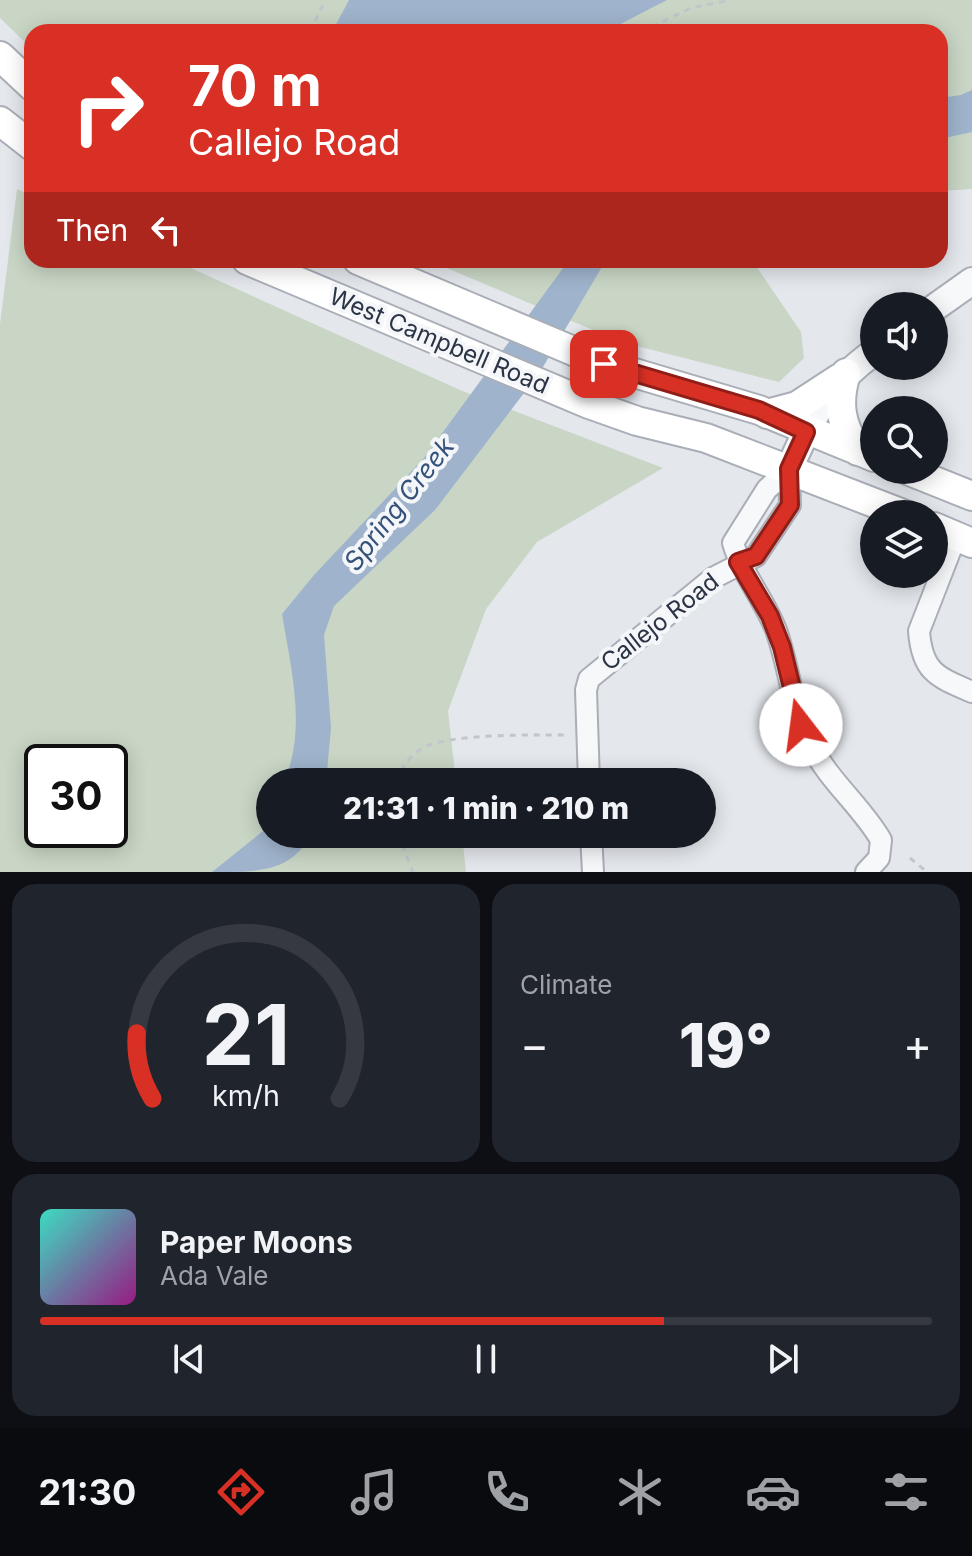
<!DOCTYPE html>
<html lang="en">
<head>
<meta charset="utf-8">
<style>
	body { margin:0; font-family:Inter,sans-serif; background:#20242c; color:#f1f3f6; height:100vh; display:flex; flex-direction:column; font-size:30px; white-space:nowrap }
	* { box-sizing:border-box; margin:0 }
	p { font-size:26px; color:#9ea1a6 }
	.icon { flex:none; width:44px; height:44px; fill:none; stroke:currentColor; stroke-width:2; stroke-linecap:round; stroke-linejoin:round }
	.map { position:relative; height:872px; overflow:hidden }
	.side { display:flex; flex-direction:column; gap:12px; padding:12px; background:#0d0f14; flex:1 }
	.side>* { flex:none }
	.hud { position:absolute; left:24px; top:24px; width:924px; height:244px; border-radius:24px; box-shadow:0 4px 20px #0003; background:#d93025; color:#fff; overflow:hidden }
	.fabs { position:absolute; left:860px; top:292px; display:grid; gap:16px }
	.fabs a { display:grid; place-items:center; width:88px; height:88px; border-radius:50%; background:#171b24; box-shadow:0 4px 20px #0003; font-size:40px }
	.speed { position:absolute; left:24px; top:744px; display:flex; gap:16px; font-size:40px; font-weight:700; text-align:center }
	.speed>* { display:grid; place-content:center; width:104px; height:104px; border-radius:50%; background:#171b24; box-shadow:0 4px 20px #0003; line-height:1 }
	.speed .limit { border:4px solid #111; border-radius:12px; background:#fff; color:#111 }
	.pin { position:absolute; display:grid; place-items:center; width:68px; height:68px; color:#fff; margin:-34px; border-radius:16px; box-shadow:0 4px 12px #0006 }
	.me { position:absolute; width:88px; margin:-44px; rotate:345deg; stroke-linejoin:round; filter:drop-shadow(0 0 6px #0008) }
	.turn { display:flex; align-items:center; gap:28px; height:168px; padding:0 32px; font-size:36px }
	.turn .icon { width:104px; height:104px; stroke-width:2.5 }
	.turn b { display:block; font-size:56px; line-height:68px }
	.then { display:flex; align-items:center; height:76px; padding:0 32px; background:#0003; gap:16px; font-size:30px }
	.big { font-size:60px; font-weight:800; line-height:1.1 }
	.side .widget { flex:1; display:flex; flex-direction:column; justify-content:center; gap:12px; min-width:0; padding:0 28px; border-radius:24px; background:#20242c }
	.side .dial { align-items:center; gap:0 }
	.dial svg { height:208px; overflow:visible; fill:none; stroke:#363941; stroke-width:7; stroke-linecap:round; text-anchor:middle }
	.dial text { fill:#f1f3f6; stroke:none }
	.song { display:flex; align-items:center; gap:24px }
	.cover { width:96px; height:96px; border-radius:12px; background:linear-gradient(135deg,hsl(170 70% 55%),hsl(310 70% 35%)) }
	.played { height:8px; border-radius:4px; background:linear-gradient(90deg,#d93025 70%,#363941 70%) }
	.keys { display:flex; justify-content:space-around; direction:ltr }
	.heat { display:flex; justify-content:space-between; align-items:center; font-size:44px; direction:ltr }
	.side .tiles { flex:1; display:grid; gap:12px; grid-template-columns:1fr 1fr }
	.widget:last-child { grid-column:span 2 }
	.trip { position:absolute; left:256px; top:768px; width:460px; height:80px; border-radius:40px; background:#171b24; box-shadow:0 4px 20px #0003; font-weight:800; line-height:80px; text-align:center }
	.dock { display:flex; height:128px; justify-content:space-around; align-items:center; background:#090b0e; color:#9ea1a6 }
	.dock .icon { width:56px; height:56px }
	.dock .active { color:#d93025 }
	.dock b { font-size:36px; color:#f1f3f6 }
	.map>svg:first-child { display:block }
	.green { fill:#c9d6c5; fill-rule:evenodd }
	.water { fill:#9fb4cc }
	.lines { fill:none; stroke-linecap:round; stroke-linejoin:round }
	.minor-casing { stroke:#a9aeb7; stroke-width:24 }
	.tertiary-casing { stroke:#a9aeb7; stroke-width:30 }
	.secondary-casing { stroke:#a9aeb7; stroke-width:32 }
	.path { stroke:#c2c5cb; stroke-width:3; stroke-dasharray:6 6; stroke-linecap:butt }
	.minor { stroke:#f7f8fa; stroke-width:20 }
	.tertiary { stroke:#f7f8fa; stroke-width:26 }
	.secondary { stroke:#fff; stroke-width:28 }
	.route-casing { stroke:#8d1f18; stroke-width:20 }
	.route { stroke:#d93025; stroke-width:14 }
	.labels { text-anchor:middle; stroke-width:8; stroke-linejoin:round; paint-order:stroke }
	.street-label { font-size:24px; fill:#2b3445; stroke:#f4f6f9 }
	.water-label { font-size:26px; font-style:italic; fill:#34527a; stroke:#f4f6f9 }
</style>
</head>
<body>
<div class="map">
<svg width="972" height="872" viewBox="0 0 972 872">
	<rect width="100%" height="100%" fill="#e4e7ec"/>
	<path class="green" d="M0,0H972V189L940,191V32H32V49L0,18Z
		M17,189L32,196V260H173L460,390L663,468L537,542L486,609L448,711L456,782H270V834H462L466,872H0V324ZM42,762H110V830H42Z
		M428,260H752L801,332L804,358L779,382L621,342Z"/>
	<path class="water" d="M349,0H667L605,32H332Z
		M972,90V132L940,139V98L961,95Z
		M569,260H606L540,372L435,510L334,606L324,635L331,728L326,782H284C307,729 291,669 282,614L314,575L424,458Z
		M270,815V834H312C290,872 261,872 212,872L263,831Z"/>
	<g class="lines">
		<defs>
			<path id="minor" d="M789,469L767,489L733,543C742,574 764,599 776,630C790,669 792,711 812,747C830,782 862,807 881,840L879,858L866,872
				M956,536L919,631C922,672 937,677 972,692
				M589,782L586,690L589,679L713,578L756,556L790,505L789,469
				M591,834L593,872"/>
			<path id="tertiary" d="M934,308L972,281
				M789,469C814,414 825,388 874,352"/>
			<path id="secondary" d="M0,56L32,86
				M0,121L32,146
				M247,260L589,404L637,421L706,438L903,514
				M358,260L604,364L759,410L874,457
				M846,373C837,403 840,424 858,451
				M767,414L797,406L840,378
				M907,470L972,496
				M934,527L972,543"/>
		</defs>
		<use href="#minor" class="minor-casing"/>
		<use href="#tertiary" class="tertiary-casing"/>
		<use href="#secondary" class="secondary-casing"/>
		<path class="path" d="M310,32L325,0
			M641,32L691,8L731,0
			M397,782C402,767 409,756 423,748C449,733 536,735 569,735
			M398,834L413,872
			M910,858L927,872"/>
		<use href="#minor" class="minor"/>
		<use href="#tertiary" class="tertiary"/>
		<use href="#secondary" class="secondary"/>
	</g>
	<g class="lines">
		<defs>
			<path id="route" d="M604,364L759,410L806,432L789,469L790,505L756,556L738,562L770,616L782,647L801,725"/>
		</defs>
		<use href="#route" class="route-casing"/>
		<use href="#route" class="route"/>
	</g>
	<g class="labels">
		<g class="street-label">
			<text transform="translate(439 341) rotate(23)" y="8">West Campbell Road</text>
			<text transform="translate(660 622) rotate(-38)" y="8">Callejo Road</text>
		</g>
		<g class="water-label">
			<text transform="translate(399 504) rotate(-52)" y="9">Spring Creek</text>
		</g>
	</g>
</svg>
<div class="fabs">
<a><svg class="icon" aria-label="sound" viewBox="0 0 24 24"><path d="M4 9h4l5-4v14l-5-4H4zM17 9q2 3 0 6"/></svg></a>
<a><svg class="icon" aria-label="search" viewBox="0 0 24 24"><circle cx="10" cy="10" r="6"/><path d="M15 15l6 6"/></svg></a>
<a><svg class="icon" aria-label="layers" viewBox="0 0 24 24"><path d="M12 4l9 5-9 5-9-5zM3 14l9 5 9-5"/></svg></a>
</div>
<div class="speed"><div class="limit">30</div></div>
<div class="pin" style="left:604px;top:364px;background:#d93025"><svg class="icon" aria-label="arrive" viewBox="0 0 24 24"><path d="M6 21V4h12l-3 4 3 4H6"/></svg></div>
<svg class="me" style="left:801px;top:725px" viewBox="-20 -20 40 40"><circle r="19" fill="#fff"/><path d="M0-13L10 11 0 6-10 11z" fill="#d93025"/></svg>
<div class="trip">21:31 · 1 min · 210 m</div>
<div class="hud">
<div class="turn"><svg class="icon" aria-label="right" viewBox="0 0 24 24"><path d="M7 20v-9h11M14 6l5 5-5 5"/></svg><div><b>70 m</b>Callejo Road</div></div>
<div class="then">Then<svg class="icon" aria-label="left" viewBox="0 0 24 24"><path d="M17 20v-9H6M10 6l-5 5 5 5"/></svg></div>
</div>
</div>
<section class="side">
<div class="tiles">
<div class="widget dial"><svg viewBox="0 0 100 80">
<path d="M14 69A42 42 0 1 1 86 69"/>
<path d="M14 69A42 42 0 0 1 8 44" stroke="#d93025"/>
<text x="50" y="56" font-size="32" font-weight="700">21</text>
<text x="50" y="72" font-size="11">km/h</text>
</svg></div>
<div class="widget"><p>Climate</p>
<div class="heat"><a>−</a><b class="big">19°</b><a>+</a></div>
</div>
<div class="widget">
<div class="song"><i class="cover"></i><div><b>Paper Moons</b><p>Ada Vale</p></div></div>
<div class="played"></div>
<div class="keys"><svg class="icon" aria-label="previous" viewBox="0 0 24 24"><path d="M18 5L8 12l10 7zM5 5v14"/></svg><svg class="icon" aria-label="pause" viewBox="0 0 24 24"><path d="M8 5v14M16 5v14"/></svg><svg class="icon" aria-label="next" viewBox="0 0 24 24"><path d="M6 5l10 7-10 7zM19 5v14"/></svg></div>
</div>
</div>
</section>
<nav class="dock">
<b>21:30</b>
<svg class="icon active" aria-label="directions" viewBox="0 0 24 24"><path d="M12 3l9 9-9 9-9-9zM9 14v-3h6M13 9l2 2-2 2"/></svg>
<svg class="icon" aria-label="music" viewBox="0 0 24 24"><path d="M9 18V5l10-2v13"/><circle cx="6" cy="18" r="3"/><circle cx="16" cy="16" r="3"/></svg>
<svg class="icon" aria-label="phone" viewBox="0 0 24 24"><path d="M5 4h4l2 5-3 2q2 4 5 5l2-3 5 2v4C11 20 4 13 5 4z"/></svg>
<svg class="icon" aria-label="climate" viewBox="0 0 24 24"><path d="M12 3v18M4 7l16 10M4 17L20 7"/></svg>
<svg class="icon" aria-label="car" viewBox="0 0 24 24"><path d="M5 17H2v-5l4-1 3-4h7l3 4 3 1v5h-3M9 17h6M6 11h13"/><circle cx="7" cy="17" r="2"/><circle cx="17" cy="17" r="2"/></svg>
<svg class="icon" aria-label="filters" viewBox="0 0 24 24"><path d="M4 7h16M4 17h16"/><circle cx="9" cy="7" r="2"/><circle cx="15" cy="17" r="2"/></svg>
</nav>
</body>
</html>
